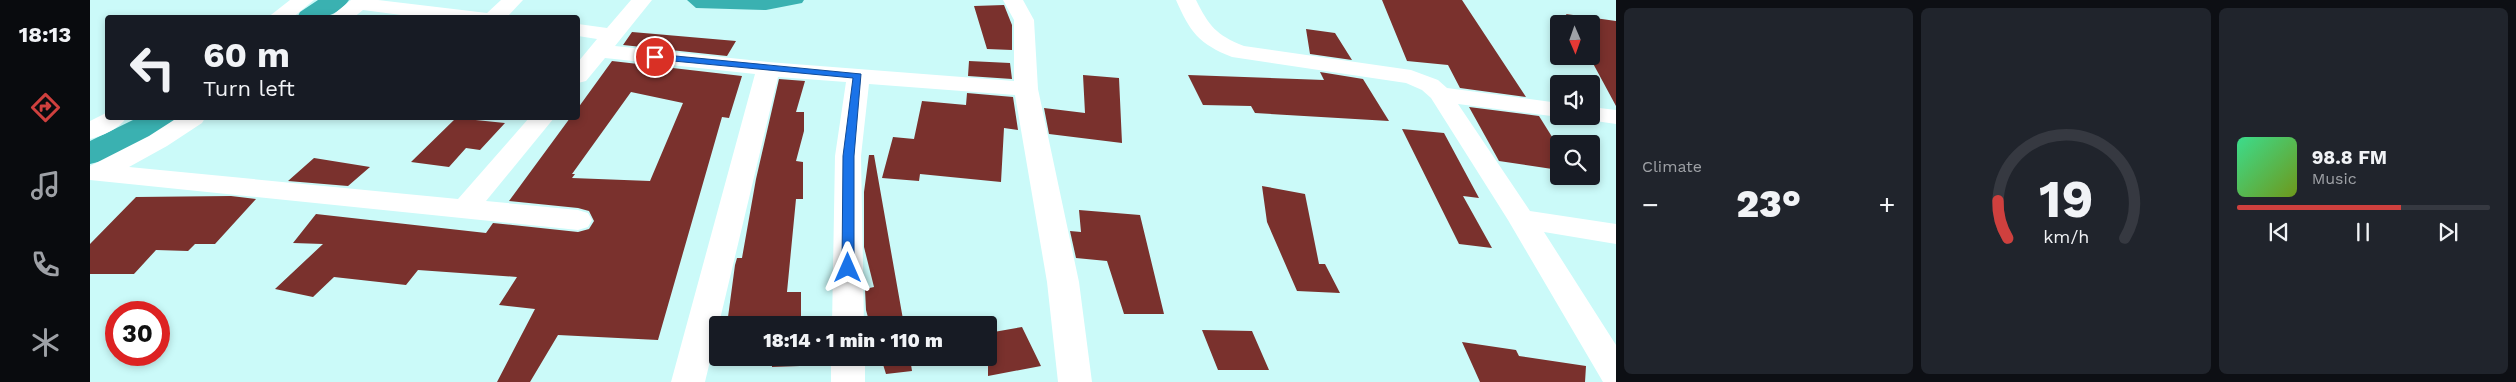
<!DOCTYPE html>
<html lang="en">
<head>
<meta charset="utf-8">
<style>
	body { margin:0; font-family:"Work Sans",sans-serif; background:#20242c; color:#f1f3f6; height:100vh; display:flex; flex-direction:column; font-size:19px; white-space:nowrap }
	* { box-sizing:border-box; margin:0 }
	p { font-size:16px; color:#9ea1a6 }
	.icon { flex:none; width:28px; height:28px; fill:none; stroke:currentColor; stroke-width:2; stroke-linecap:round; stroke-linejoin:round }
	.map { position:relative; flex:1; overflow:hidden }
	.drawer { display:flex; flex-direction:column; gap:8px; padding:8px; background:#0d0f14; width:900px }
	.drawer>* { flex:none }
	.hud { position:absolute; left:15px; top:15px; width:475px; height:105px; border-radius:5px; box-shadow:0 2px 8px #0003; background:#171b24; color:#f1f3f6; overflow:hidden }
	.needle { width:32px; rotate:178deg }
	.tools { position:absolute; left:1460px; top:15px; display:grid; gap:10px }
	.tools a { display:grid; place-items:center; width:50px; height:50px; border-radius:5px; background:#171b24; box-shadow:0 2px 8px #0003; font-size:25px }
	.speed { position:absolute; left:15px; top:301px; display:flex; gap:10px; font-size:25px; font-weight:700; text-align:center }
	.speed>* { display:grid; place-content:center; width:65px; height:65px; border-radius:50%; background:#171b24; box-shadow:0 2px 8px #0003; line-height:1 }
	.speed .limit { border:8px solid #d22; background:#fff; color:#111 }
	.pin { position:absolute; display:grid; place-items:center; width:42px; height:42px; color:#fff; margin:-21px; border:2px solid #fff; border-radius:50%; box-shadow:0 1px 5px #0007 }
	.me { position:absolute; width:55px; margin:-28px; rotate:0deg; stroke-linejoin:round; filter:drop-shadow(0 0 4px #0008) }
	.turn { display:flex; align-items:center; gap:18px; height:105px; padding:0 15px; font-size:22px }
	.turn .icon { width:65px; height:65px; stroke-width:2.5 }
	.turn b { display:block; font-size:35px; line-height:42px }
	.big { font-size:38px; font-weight:800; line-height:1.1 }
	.drawer .card { flex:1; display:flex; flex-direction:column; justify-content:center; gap:8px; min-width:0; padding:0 18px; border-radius:8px; background:#20242c }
	.drawer .dial { align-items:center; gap:0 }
	.dial svg { height:130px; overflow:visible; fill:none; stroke:#363941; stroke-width:7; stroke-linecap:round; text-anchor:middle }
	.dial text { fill:#f1f3f6; stroke:none }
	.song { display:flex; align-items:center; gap:15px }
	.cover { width:60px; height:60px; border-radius:8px; background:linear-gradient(135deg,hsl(150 70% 55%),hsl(80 70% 35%)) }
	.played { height:5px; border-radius:2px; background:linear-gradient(90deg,#cf403e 65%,#363941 65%) }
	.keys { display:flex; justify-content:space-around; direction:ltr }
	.heat { display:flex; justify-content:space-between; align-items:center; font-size:28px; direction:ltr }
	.drawer .tiles { flex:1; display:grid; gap:8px; grid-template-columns:repeat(3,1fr) }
	.trip { position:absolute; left:619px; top:316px; width:288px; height:50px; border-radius:5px; background:#171b24; box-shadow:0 2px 8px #0003; font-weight:800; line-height:50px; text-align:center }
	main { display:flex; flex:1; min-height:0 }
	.dock { display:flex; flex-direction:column; width:90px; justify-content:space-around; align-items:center; background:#090b0e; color:#9ea1a6 }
	.dock .icon { width:35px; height:35px }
	.dock .active { color:#cf403e }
	.dock b { font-size:22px; color:#f1f3f6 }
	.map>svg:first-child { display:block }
	.water { fill:#3ab1b1 }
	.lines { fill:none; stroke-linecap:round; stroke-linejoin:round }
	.canal { fill:#3ab1b1; fill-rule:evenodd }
	.building { fill:#7a312d; fill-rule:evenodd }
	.minor { fill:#fff; fill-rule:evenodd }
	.secondary { fill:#fff; fill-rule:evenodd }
	.route { fill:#1a73e8; stroke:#114b97 }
</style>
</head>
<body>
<main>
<nav class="dock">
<b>18:13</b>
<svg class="icon active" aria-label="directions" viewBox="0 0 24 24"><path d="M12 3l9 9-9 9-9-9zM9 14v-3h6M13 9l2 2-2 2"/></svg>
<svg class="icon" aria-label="music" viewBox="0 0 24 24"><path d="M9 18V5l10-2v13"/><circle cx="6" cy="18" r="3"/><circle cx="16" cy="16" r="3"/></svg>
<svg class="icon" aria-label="phone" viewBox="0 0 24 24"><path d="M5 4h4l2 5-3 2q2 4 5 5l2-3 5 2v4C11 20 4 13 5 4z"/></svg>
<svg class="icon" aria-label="climate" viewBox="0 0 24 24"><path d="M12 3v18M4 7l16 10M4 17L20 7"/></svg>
</nav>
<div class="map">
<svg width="1526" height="382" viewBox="0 0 1526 382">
	<rect width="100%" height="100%" fill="#cbfaf9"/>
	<path class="water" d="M597,0H714L712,3L676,10L606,8Z"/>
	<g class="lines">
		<path class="canal" d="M228,0H259C246,19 228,18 207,18L210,12Z
			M47,118H87L82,125L12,161L0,164V141Z"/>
	</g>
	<path class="building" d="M1292,0H1372L1436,97L1370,88L1358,65L1317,61Z
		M914,5L922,25V50L897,49L884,6Z
		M1476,14L1526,21V106L1499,56H1501V24H1481Z
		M1216,29L1245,33L1262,60L1220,54Z
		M542,32L646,41L637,56L533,45Z
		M522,61L652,76L639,118L632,117L568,340L468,335L440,382H407L445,309L409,305L427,277L328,270L316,285L244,277L223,297L185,289L233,244L203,243L226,214L396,233L403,223L488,232L499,229L504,221L499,211L488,208L419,201L480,118H488V108ZM541,92L593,103L560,181L482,178L485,174H482Z
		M879,61L920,63L922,79L878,76Z
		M1230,72L1273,79L1299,121L1165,113L1161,106L1113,105L1098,75L1234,80Z
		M993,75L1029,78L1032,143L959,134L954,108L995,113Z
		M689,79L715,81L706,112H714V131L706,161L713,162V199H706L697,292H711V325H683V316L638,317L645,265L647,258H652L666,179Z
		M877,93L923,97L928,130L914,128L911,182L830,174L829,181L792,178L803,137L824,139L832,101L876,105Z
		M1379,107L1449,116L1469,148V170L1409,161Z
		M366,118L415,123L390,150L376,148L359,167L321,162Z
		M1312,129L1354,133L1389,198L1373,196L1402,248L1369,244Z
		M779,155H784L814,325H780L776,310L775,289L784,287L774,247V192Z
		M224,158L280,167L258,186L198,181Z
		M1172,186L1215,194L1229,264H1235L1250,293L1207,291L1177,222Z
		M141,196L166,199L125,244H105L98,251L66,250L44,274H0V244L46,197Z
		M989,210L1050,215L1074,314H1034L1017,261L986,258L980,231L991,232Z
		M932,327L951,366L898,376V333Z
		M1112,330L1162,331L1179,370H1128Z
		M1372,342L1426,350L1429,356L1496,366L1495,382H1390Z
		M682,358H710V366L682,367Z
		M791,358H820L822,371L796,374Z"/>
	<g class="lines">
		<path class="minor" d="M261,0H288L397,13L411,0H433L416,18H334L273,10L263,18H239Z
			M541,0H562L525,46L678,62L924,81V20L913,0H933L944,20L948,89L989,282L1002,382H968L957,282L925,95L779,84L771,156L774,325H742L745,156L756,82L688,77L615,382H581L665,74L515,58L496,81L488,83V62L507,39L488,36V24L517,28Z
			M1086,0H1106C1119,26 1126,35 1154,46L1321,70L1348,80L1357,88L1469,103V116H1473L1469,117L1368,104L1440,211L1526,224V244L1454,232L1526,345V382H1513L1418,220L1341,98L1332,90L1316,83L1142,57C1109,44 1100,32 1086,0Z
			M1501,107L1526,110V124L1492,119L1490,116H1501Z
			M87,118H115L112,123L77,146L39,167L368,199L439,118H464L396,201L488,210L498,213L502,220L498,227L488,230L0,180V166L59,136Z
			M741,358H775V382H741Z"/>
		<path class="secondary" d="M200,0H224L202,18H177Z
			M18,112V118H36C29,129 12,136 0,139V121Z"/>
	</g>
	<path class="route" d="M565,54L771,74L764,156V268L762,272H754L752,268L753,156L763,78L562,59L561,57Z"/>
</svg>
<div class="tools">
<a><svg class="needle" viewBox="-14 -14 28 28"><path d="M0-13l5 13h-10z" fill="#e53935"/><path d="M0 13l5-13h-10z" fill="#9ea1a6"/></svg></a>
<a><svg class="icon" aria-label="sound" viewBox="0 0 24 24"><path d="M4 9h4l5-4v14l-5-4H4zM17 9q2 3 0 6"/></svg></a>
<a><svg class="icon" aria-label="search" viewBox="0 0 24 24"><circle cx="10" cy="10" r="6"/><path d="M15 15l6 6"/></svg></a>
</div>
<div class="speed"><div class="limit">30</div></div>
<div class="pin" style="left:565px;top:57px;background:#d93025"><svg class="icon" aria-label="arrive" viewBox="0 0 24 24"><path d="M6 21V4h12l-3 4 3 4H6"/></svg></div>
<svg class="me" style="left:758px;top:268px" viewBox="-20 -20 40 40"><path d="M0-17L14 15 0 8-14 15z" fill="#1a73e8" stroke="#fff" stroke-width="4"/></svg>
<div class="trip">18:14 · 1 min · 110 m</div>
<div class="hud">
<div class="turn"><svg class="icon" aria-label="left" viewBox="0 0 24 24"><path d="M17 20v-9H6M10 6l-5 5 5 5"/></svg><div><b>60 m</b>Turn left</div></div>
</div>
</div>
<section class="drawer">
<div class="tiles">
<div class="card"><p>Climate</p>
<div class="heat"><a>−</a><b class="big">23°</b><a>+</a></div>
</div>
<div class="card dial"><svg viewBox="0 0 100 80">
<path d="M14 69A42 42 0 1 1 86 69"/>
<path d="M14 69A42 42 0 0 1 8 46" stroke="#cf403e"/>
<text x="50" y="56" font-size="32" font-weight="700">19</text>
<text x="50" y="72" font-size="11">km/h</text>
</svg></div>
<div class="card">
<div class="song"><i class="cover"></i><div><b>98.8 FM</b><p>Music</p></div></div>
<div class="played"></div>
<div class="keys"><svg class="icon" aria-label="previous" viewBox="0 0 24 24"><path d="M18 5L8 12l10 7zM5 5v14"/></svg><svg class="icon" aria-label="pause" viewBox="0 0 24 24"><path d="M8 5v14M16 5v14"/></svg><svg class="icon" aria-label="next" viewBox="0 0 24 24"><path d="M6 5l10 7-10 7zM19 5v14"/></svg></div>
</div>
</div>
</section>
</main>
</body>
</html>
